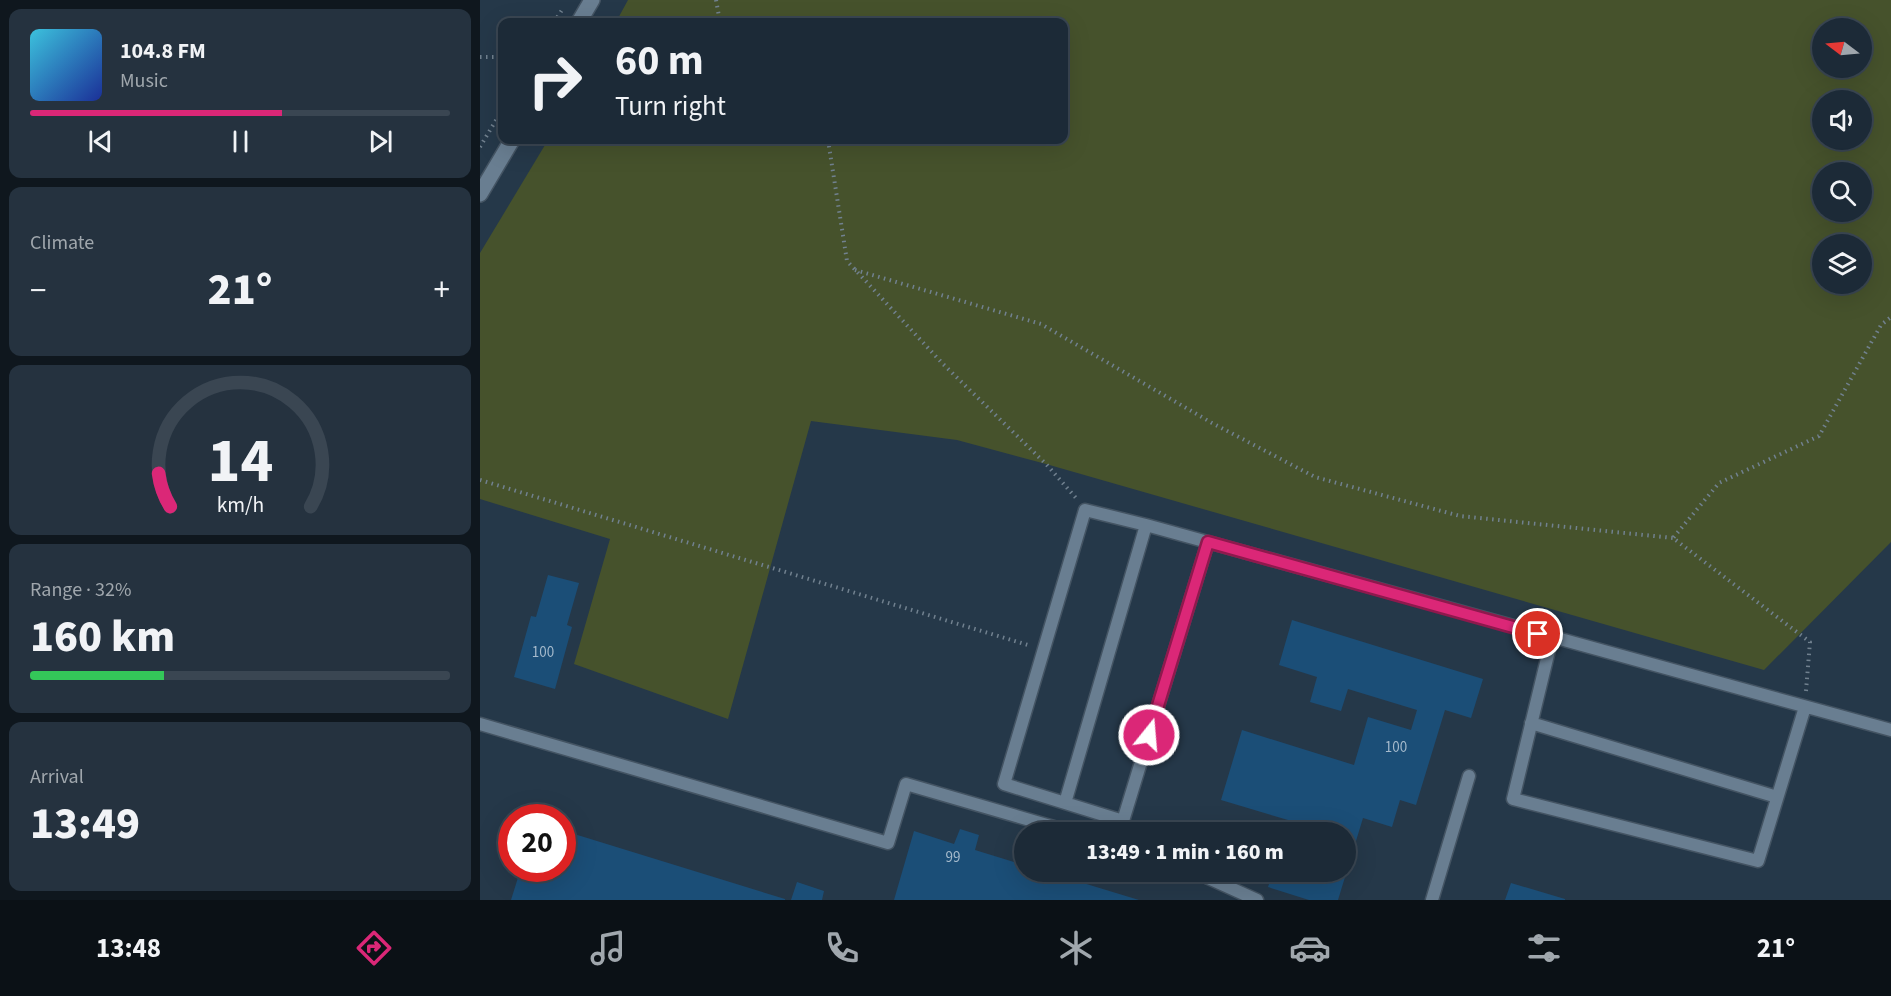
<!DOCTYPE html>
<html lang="en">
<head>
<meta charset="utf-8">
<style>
	body { margin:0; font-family:"Source Sans 3",sans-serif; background:#25323f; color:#f1f3f6; height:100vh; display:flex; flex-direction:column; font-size:22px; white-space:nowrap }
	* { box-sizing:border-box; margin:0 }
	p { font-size:20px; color:#a0a7ad }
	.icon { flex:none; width:33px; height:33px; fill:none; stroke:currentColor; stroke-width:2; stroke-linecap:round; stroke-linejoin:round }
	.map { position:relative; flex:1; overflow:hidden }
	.details { display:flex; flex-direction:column; gap:9px; padding:9px; background:#0f171e; width:480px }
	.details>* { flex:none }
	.top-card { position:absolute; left:18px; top:18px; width:570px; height:126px; border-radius:12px; box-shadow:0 6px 24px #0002,0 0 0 2px #3a4652; background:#1c2a37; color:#f1f3f6; overflow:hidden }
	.needle { width:39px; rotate:286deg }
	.tools { position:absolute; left:1332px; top:18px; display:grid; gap:12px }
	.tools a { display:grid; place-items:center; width:60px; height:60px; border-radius:50%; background:#1c2a37; box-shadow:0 6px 24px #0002,0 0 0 2px #3a4652; font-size:30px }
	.speed { position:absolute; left:18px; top:804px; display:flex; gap:12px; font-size:30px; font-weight:700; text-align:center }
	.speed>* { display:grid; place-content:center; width:78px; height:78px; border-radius:50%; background:#1c2a37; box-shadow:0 6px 24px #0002,0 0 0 2px #3a4652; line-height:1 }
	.speed .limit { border:9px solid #d22; background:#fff; color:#111 }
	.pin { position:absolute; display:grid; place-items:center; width:51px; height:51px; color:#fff; margin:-26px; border:3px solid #fff; border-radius:50%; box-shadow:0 2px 6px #0007 }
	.me { position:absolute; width:66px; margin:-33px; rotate:17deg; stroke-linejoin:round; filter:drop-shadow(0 0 4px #0008) }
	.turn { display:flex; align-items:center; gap:21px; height:126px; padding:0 18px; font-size:27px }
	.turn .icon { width:78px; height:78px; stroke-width:2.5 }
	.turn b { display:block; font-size:42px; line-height:51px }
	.big { font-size:45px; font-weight:800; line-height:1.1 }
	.details .tile { flex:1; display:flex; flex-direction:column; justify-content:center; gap:9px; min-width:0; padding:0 21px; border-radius:12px; background:#25323f }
	.details .dial { align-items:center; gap:0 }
	.dial svg { height:156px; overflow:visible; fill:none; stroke:#3a4652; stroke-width:7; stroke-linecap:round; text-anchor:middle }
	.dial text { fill:#f1f3f6; stroke:none }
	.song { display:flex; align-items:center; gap:18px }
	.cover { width:72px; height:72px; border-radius:9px; background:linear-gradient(135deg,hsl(190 70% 55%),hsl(230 70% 35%)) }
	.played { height:6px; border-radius:3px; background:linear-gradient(90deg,#db2777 60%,#3a4652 60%) }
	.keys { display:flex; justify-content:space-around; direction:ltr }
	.heat { display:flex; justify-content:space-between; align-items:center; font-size:33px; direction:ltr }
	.charge { height:9px; border-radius:4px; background:linear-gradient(90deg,#34c759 32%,#3a4652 0) }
	.trip { position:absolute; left:534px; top:822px; width:342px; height:60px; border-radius:30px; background:#1c2a37; box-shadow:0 6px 24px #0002,0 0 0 2px #3a4652; font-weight:800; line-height:60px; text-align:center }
	.tab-bar { display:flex; height:96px; justify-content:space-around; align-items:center; background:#0b1116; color:#a0a7ad }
	.tab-bar .icon { width:42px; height:42px }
	.tab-bar .active { color:#db2777 }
	.tab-bar b { font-size:27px; color:#f1f3f6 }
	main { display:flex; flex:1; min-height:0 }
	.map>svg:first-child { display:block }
	.green { fill:#46522c; fill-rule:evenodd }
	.building { fill:#1b4e77 }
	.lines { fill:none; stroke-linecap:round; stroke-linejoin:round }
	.service-casing { stroke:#445463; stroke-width:15 }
	.minor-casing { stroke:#445463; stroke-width:18 }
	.path { stroke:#71818f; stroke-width:4; stroke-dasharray:1.5 4.5; stroke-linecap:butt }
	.service { stroke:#697e91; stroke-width:12 }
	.minor { stroke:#697e91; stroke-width:15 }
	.route-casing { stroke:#8e194d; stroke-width:15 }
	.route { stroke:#db2777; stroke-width:10 }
	.labels { text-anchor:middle; stroke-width:6; stroke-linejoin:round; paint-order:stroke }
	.number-label { font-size:15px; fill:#a5bacc }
</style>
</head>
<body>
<main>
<section class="details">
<div class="tile">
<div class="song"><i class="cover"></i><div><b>104.8 FM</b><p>Music</p></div></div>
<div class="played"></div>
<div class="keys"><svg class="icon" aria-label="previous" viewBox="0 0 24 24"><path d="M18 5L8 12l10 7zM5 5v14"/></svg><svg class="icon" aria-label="pause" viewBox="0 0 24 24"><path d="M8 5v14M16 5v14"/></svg><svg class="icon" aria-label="next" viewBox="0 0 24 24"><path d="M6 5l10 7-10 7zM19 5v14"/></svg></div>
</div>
<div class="tile"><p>Climate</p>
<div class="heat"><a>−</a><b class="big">21°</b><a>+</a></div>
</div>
<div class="tile dial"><svg viewBox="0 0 100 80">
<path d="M14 69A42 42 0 1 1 86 69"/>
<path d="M14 69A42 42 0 0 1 8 52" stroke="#db2777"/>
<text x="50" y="56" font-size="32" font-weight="700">14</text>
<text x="50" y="72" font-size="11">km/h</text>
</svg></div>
<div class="tile"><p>Range · 32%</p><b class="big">160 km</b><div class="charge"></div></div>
<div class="tile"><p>Arrival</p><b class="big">13:49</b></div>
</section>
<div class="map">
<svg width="1411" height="900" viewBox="0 0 1411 900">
	<rect width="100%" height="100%" fill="#253849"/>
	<path class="green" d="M148,0H1411V542L1284,670L566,464L477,440L331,421L248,719L94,664L130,539L0,499V253L68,140H584V22H136ZM1342,28H1382V68H1342ZM1342,100H1382V140H1342ZM1342,172H1382V212H1342ZM1342,244H1382V284H1342Z"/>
	<path class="building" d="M68,575L99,583L87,625L92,627L75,689L34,677L51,616L56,617Z
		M812,620L1003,679L991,718L965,710L936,805L920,800L912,827L883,818L858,900H829L788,887L793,872H866V832H804L808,820L741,800L762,730L874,765L888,717L931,730L937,710L868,689L861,711L830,702L837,677L799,665Z
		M480,829L499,835L495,850L544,865V872H567L659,900H414L434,831L474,844Z
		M91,833L305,899V900H31L41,868H82V840L88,842Z
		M317,882L344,891L342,900H311Z
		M1031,883L1085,899V900H1025Z"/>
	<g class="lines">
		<defs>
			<path id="service" d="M728,542L643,821L524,784L605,510L666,525L1411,730
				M1072,638L1033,799L1278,861L1325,707
				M1051,723L1297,797
				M0,724L408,843L426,784L591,832
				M585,803L666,525
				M715,872L777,900
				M952,900L989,776"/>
			<path id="minor" d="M99,22L112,0
				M0,194L32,140"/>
		</defs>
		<use href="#service" class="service-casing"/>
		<use href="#minor" class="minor-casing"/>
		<path class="path" d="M236,0L240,22
			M74,22L82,10
			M0,57H22
			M133,140L150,144L177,140
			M348,140L367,261L463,364L566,464L596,498
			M0,147L22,110
			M375,270L561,324L732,423L835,477L980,516L1193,538
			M0,480L548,645
			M1326,691L1330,642L1193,538L1239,483L1339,436L1401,325L1411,317"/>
		<use href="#service" class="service"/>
		<use href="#minor" class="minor"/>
	</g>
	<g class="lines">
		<defs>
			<path id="route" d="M669,735L728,542L1058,634"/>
		</defs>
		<use href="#route" class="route-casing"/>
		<use href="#route" class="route"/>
	</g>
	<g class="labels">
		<g class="number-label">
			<text x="63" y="657">100</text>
			<text x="916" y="752">100</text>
			<text x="473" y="862">99</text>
		</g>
	</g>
</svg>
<div class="tools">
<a><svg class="needle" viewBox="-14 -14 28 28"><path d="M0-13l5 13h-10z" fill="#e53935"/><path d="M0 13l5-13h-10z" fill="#a0a7ad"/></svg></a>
<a><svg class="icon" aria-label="sound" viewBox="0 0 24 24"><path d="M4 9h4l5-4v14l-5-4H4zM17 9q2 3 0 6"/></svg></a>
<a><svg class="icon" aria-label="search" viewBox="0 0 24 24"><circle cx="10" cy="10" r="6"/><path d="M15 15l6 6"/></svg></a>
<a><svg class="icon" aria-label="layers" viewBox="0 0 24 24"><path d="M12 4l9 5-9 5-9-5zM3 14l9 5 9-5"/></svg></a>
</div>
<div class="speed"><div class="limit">20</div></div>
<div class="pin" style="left:1058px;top:634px;background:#d93025"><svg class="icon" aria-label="arrive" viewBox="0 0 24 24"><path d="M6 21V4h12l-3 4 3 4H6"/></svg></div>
<svg class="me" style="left:669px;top:735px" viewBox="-20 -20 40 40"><circle r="17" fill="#db2777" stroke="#fff" stroke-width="3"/><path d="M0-11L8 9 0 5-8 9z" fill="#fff"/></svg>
<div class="trip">13:49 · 1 min · 160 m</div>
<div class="top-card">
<div class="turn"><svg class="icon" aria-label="right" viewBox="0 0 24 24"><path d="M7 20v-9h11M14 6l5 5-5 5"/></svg><div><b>60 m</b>Turn right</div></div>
</div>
</div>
</main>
<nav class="tab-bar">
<b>13:48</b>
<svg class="icon active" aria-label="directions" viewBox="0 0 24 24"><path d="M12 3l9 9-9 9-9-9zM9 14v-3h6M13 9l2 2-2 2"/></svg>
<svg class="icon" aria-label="music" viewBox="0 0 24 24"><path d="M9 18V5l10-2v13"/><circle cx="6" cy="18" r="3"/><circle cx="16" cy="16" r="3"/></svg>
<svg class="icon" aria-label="phone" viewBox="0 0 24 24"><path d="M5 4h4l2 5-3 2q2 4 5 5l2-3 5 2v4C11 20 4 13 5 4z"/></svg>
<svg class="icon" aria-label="climate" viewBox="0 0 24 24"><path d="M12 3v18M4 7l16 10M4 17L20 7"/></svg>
<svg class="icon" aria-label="car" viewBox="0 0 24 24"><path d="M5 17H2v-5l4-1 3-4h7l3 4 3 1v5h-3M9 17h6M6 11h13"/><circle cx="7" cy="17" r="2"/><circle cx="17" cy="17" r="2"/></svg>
<svg class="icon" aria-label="filters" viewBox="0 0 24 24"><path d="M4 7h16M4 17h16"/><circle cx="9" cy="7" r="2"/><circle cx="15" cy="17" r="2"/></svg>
<b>21°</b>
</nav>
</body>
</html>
